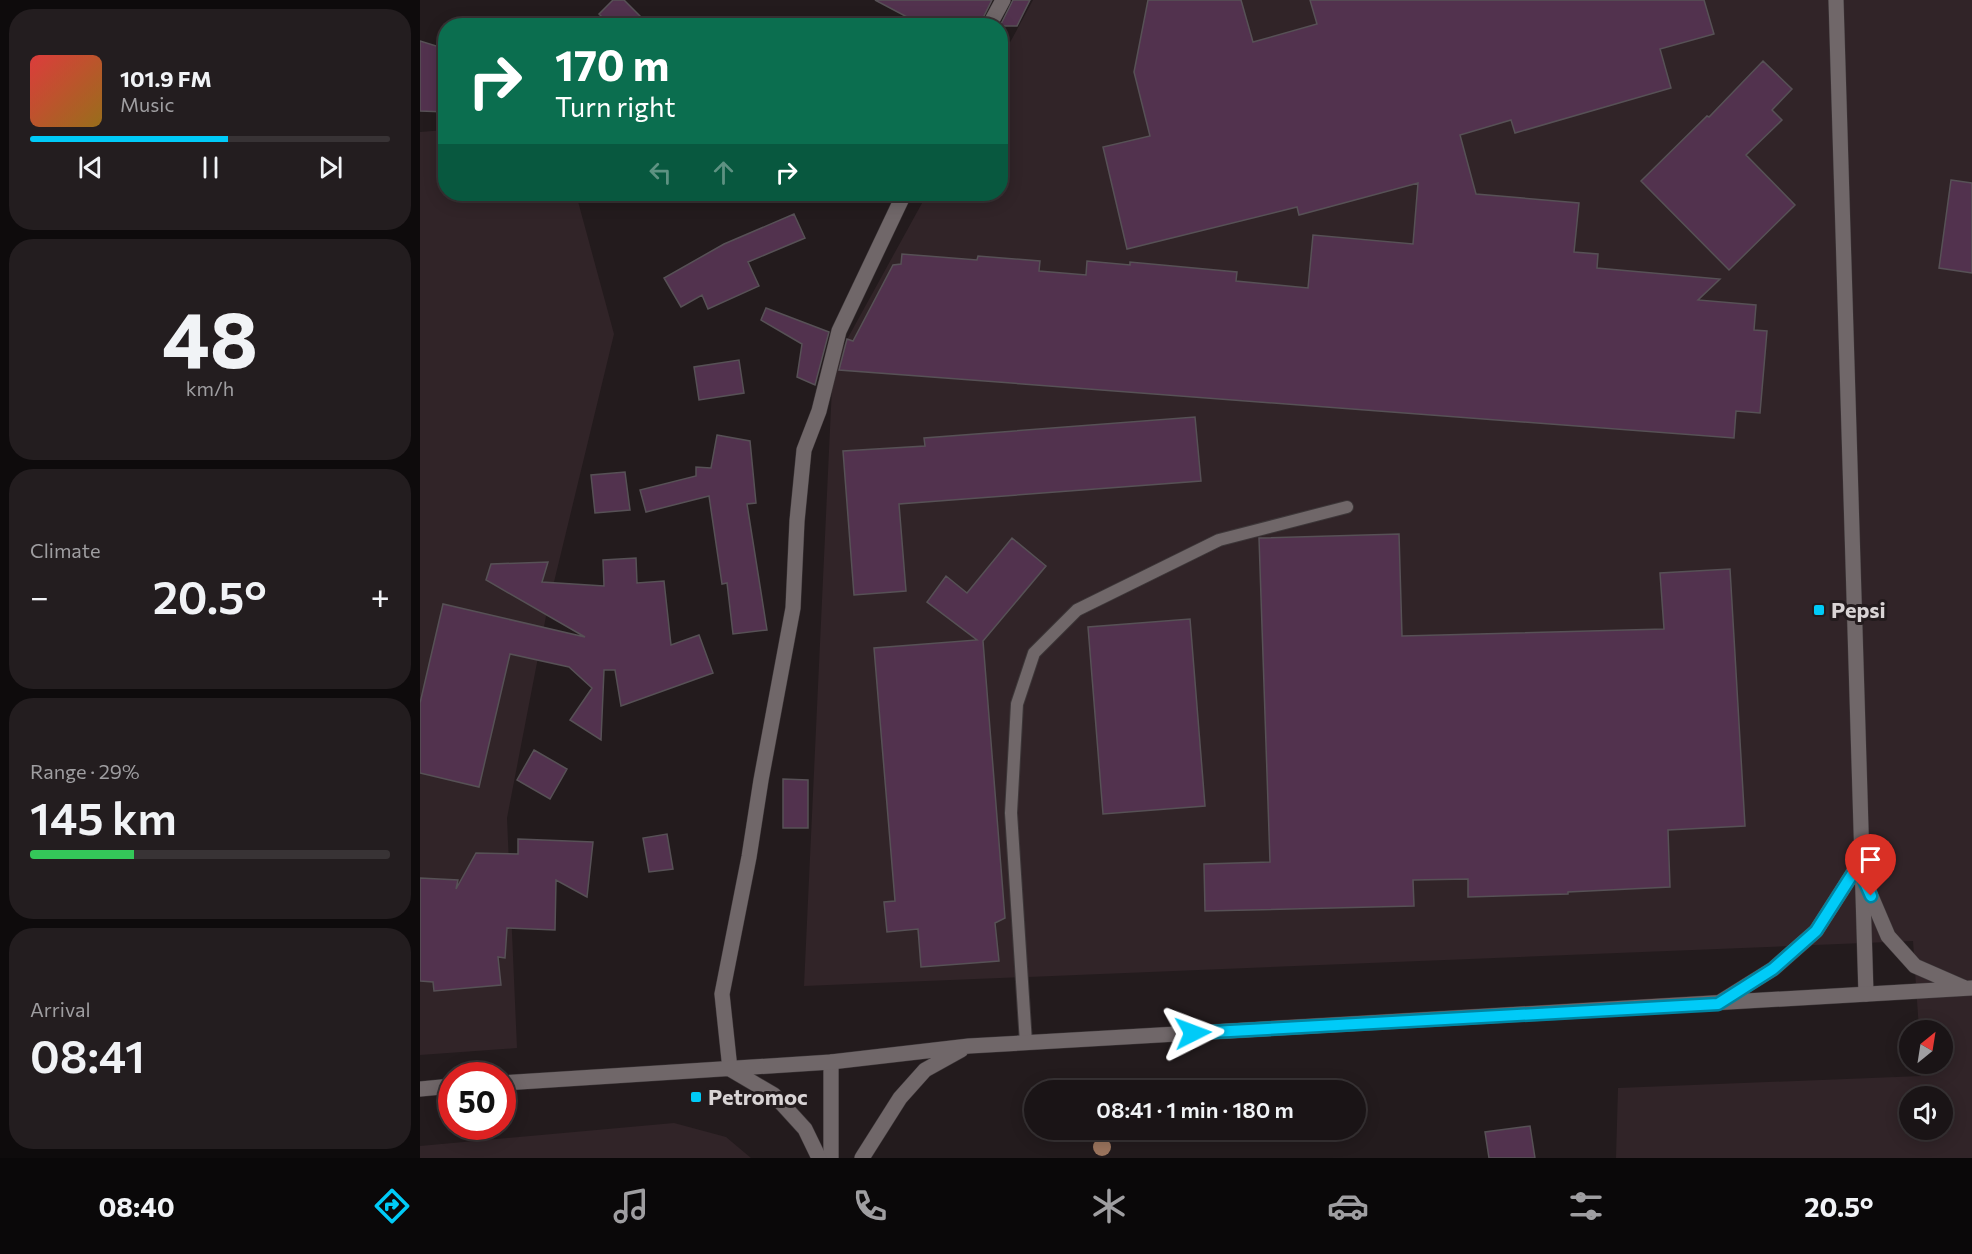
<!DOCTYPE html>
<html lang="en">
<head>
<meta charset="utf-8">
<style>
	body { margin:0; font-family:Commissioner,sans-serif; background:#231d1f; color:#f1f3f6; height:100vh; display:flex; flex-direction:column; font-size:22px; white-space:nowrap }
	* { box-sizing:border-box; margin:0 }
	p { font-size:20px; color:#9f9ea1 }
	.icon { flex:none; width:33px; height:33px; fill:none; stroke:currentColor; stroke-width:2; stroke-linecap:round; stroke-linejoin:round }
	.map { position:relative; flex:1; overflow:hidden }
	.panel { display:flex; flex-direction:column; gap:9px; padding:9px; background:#0e0b0c; width:420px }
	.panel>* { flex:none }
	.banner { position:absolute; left:18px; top:18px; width:570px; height:183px; border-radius:24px; box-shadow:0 3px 15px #0003,0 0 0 2px #383335; background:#0b6e4f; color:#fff; overflow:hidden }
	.needle { width:39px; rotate:30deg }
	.fabs { position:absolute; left:1479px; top:1020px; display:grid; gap:12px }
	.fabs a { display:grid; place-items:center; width:54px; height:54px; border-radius:50%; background:#1a1416; box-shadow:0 3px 15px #0003,0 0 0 2px #383335; font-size:30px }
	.speed { position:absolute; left:18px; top:1062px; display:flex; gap:12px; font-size:30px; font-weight:700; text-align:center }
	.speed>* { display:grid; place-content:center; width:78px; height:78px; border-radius:50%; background:#1a1416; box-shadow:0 3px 15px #0003,0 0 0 2px #383335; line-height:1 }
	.speed .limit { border:9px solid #d22; background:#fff; color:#111 }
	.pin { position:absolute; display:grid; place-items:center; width:51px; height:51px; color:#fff; margin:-62px -26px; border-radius:50% 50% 50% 0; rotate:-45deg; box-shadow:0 0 6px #0007 }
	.pin .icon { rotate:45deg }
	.me { position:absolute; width:66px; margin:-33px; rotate:87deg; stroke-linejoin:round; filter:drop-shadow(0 0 4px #0008) }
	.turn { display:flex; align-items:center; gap:21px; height:126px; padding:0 18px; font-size:27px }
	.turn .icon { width:78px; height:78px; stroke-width:2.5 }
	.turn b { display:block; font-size:42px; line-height:51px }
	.lanes { display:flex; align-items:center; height:57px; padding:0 18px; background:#0003; justify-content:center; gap:30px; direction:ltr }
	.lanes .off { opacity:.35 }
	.big { font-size:45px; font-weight:600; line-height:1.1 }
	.panel .card { flex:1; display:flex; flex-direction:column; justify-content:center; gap:9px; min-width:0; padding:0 21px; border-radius:24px; background:#231d1f }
	.panel .dial { align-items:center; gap:0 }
	.dial b { font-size:78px; line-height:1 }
	.song { display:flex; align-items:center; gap:18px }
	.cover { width:72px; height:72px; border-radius:9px; background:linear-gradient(135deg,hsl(0 70% 55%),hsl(40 70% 35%)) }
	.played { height:6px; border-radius:3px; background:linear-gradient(90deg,#00cbf8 55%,#383335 55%) }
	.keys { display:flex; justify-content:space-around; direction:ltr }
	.heat { display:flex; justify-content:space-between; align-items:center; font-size:33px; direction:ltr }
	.charge { height:9px; border-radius:4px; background:linear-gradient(90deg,#34c759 29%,#383335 0) }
	.trip { position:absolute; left:604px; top:1080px; width:342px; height:60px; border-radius:30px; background:#1a1416; box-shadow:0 3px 15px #0003,0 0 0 2px #383335; font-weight:600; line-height:60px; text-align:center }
	.menu { display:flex; height:96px; justify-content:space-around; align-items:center; background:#0a0809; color:#9f9ea1 }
	.menu .icon { width:42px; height:42px }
	.menu .on { color:#00cbf8 }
	.menu b { font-size:27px; color:#f1f3f6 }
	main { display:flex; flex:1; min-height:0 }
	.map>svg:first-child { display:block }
	.built { fill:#312428; fill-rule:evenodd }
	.building { fill:#52324e; stroke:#575156; stroke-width:1.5 }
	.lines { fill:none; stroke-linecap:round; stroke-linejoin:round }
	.service-casing { stroke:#3d3739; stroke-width:14 }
	.minor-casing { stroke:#3d3739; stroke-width:16 }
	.secondary-casing { stroke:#3d3739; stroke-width:16 }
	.service { stroke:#706769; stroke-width:12 }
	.minor { stroke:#706769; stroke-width:15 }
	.secondary { stroke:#706769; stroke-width:15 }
	.tree { fill:#9c755e }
	.route-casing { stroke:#0084a1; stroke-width:15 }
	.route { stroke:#00cbf8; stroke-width:10 }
	.poi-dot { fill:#00cbf8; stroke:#231b1d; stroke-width:2 }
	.labels { text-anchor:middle; stroke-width:6; stroke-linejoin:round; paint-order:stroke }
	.poi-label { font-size:22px; font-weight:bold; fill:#d9d4d5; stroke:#231b1d; text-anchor:start }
</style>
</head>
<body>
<main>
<section class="panel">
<div class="card">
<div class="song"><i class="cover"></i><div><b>101.9 FM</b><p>Music</p></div></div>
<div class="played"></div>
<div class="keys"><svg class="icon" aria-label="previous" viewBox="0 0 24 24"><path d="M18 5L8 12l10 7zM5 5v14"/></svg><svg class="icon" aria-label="pause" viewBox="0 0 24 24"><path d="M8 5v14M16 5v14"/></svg><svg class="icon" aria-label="next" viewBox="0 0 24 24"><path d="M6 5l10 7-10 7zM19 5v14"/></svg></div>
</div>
<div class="card dial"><b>48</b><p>km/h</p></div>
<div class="card"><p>Climate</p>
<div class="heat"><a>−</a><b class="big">20.5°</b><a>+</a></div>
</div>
<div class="card"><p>Range · 29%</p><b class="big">145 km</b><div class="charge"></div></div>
<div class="card"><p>Arrival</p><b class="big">08:41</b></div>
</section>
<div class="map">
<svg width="1552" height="1158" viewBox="0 0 1552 1158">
	<rect width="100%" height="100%" fill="#231b1d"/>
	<path class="built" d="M613,0H1552V1158H1196L1198,1088L1501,1076V1064H1522V1030H1499L1493,941L384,986L413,365L507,194H580L581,59ZM1490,1096H1522V1130H1490Z
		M25,130L26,194H156L194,334L127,611L87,818L97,1048L0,1055V132Z
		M254,1123L306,1137L331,1158H0V1146Z"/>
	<path class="building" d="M193,0H204L230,26H191L179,14Z
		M455,0H572L559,26H504Z
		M593,0H610L597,26H580Z
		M728,0H821L833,42L897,24L890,0H1284L1294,34L1240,49L1251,88L1095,133L1091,120L1040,135L1056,194L1159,203L1154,252L1178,254L1177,268L1300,279L1278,300L1336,305L1334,330L1347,331L1340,413L1316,411L1314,438L419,370L427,339L433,341L473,265L481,264L482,254L557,260L558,256L620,261L619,271L666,275L667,261L710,265V262L817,272L816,281L888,288L893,235L993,244L998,183L879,215L877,207L707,249L683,147L730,136L714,72Z
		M0,41L26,49V112L0,111Z
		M1343,61L1372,89L1352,110L1362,120L1326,155L1375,205L1309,270L1221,181L1287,116L1289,117Z
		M1531,180L1552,183V273L1519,268Z
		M374,214L385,238L328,262L339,286L288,309L282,295L261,307L244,278L304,244Z
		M346,308L409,332L395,385L377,377L382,344L341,320Z
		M319,360L324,393L279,400L274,367Z
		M775,417L781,481L479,504L486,591L434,595L423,451L505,446L504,438Z
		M297,435L330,441L336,503L327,504L347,630L313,634L307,583L302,584L289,496L226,512L220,490L276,476V467L291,468Z
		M205,472L210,510L175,513L171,475Z
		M979,534L982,636L1244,629L1240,573L1310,569L1325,826L1248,830L1250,887L1148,892V894L1048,897V879L993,880L994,906L785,911L784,864L850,862L839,538Z
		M592,538L626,566L563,641L585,918L575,923L579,961L501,967L498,929L467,932L464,902L475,901L454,648L557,640L507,602L526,576L547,593Z
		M216,558L217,583L244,581L251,645L279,635L293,673L201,706L195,670H184L181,740L150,720L172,688L149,667L90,654L59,787L0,773V703L23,604L165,637L66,580L71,564L128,562L122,582L184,586L183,560Z
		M770,619L785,806L683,814L668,627Z
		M114,750L147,769L130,799L97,780Z
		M363,779L388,780V828H363Z
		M247,834L253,869L229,872L223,838Z
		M98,839L173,842L167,897L136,880L135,930L87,928L85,958L78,957L81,985L14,991L13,982L0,981V878L38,880L36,889L56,853L98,854Z
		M1110,1126L1115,1158H1069L1065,1132Z"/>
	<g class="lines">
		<defs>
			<path id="service" d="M606,1043L591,813L597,704L614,653L657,610L799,540L927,507"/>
			<path id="minor" d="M1416,0L1446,994
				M569,26L583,0
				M310,1069L302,994L329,857L341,780L373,608L377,521L384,450L399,411L419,331L484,194
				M411,1158V1062"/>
			<path id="secondary" d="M1442,875L1468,936L1495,966L1543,987
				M1300,1002L1353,969L1396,931L1442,859
				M310,1069L354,1095L385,1129L399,1158
				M82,1083L411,1062L549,1046L1552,988
				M0,1089L32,1086
				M442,1158L480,1098L505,1070L541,1050"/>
		</defs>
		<use href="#service" class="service-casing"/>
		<use href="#minor" class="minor-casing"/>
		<use href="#secondary" class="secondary-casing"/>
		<use href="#service" class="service"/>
		<use href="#minor" class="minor"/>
		<use href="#secondary" class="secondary"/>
	</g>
	<circle class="tree" cx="682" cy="1147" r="9"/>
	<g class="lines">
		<defs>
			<path id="route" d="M773,1033L1298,1004L1353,969L1396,931L1442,859V876L1451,896"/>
		</defs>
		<use href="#route" class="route-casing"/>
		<use href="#route" class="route"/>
	</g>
	<g class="poi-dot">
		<rect x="1393" y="604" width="12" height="12" rx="3"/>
		<rect x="270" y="1091" width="12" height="12" rx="3"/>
	</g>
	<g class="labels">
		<g class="poi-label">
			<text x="1411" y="618">Pepsi</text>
			<text x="288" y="1105">Petromoc</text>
		</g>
	</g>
</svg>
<div class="fabs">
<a><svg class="needle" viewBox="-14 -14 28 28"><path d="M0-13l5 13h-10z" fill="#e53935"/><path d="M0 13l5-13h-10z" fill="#9f9ea1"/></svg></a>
<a><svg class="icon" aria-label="sound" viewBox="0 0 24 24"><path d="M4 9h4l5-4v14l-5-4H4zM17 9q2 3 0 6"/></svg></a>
</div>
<div class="speed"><div class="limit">50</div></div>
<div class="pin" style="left:1451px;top:896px;background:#d93025"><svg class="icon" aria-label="arrive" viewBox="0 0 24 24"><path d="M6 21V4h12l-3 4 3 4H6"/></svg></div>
<svg class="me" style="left:773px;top:1033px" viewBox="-20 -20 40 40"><path d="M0-17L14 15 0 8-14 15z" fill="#00cbf8" stroke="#fff" stroke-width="4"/></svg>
<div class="trip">08:41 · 1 min · 180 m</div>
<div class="banner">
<div class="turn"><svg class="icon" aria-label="right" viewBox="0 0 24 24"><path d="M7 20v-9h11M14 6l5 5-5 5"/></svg><div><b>170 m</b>Turn right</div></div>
<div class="lanes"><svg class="icon off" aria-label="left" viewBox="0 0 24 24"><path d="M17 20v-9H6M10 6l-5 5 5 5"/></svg><svg class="icon off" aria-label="ahead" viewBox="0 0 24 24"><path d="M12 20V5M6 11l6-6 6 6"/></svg><svg class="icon" aria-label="right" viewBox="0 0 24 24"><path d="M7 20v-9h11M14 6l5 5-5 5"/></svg></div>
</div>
</div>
</main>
<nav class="menu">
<b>08:40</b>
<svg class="icon on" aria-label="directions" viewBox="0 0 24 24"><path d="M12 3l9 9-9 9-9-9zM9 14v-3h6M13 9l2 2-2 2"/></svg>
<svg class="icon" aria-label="music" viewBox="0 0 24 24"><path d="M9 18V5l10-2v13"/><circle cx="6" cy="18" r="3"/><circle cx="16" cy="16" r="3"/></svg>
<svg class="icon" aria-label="phone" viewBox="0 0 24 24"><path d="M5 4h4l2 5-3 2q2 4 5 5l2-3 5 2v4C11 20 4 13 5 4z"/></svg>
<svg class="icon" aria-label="climate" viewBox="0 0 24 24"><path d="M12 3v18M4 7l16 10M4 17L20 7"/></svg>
<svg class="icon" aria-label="car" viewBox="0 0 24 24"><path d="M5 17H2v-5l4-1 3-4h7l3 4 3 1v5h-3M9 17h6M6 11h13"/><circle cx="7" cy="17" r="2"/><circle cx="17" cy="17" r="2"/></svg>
<svg class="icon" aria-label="filters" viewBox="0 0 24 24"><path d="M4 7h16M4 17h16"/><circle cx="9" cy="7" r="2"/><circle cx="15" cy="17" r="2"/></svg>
<b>20.5°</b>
</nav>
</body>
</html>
